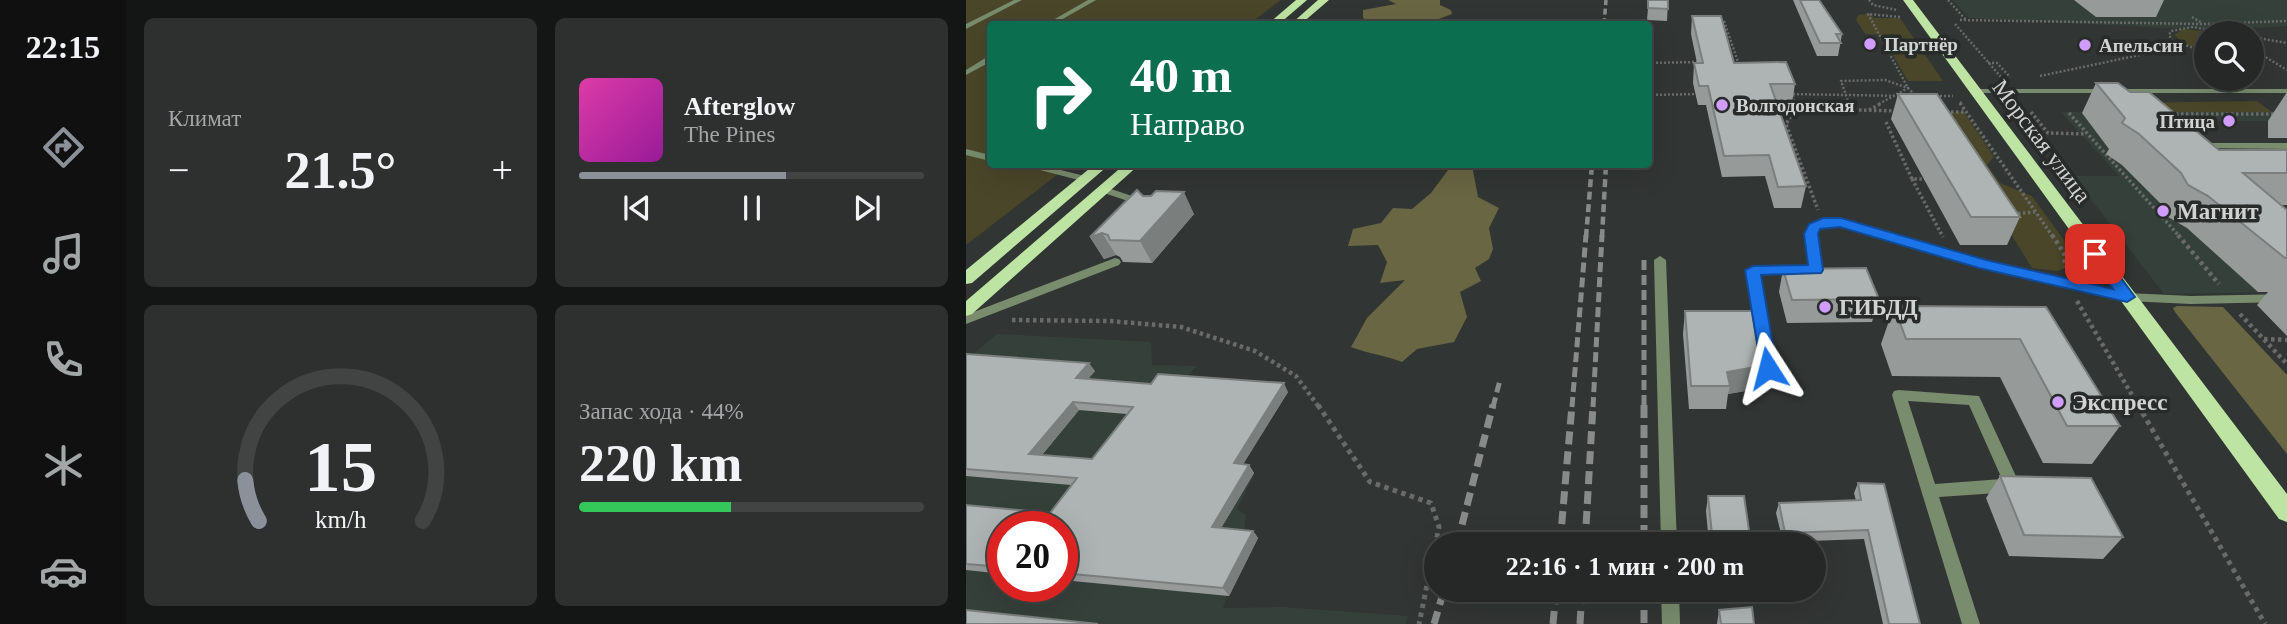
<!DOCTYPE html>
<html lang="ru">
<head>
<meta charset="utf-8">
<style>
	body { margin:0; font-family:"Times New Roman",serif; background:#2d302e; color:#f1f3f6; height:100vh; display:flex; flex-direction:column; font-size:26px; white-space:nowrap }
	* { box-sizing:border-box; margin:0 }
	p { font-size:23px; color:#a3a6a7 }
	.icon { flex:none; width:38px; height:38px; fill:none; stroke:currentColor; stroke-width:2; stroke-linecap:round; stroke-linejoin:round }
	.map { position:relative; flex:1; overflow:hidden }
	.side { display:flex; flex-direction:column; gap:18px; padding:18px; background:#141615; width:840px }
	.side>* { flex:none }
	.top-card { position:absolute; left:21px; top:21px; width:665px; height:147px; border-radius:7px; box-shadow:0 7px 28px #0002,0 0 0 2px #424443; background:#0b6e4f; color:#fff; overflow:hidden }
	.fabs { position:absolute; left:1228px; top:21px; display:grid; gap:14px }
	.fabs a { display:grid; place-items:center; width:70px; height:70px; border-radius:50%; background:#252826; box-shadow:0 7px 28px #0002,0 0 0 2px #424443; font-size:35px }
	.speed { position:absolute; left:21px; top:511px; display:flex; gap:14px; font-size:35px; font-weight:700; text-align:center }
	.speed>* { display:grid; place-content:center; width:91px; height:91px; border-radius:50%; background:#252826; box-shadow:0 7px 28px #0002,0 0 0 2px #424443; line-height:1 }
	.speed .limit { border:10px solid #d22; background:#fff; color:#111 }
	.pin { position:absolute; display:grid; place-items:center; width:60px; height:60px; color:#fff; margin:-30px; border-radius:14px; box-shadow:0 4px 10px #0006 }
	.me { position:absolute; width:77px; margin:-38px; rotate:351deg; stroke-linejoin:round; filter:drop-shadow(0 0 5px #0008) }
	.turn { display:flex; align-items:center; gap:24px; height:147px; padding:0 28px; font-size:32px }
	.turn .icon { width:91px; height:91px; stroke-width:2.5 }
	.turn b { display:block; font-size:49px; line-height:60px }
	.big { font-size:52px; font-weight:700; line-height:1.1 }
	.side .card { flex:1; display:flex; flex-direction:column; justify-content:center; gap:10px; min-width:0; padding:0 24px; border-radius:10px; background:#2d302e }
	.side .dial { align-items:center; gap:0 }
	.dial svg { height:182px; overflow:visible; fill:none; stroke:#424443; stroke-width:7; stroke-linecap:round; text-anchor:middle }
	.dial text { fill:#f1f3f6; stroke:none }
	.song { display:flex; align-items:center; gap:21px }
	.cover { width:84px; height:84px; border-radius:10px; background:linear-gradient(135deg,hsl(320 70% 55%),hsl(300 70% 35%)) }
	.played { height:7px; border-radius:4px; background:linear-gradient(90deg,#8c9099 60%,#424443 60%) }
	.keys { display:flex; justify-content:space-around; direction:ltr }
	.heat { display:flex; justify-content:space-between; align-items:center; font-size:38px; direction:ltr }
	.charge { height:10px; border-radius:5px; background:linear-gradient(90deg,#34c759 44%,#424443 0) }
	.side .tiles { flex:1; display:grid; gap:18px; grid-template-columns:repeat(2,1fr) }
	.trip { position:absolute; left:458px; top:532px; width:402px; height:70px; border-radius:35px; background:#252826; box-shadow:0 7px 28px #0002,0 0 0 2px #424443; font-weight:700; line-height:70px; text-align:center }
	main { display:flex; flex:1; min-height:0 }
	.menu { display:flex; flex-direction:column; width:126px; justify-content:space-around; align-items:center; background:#0f100f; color:#a3a6a7 }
	.menu .icon { width:49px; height:49px }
	.menu .active { color:#8c9099 }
	.menu b { font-size:32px; color:#f1f3f6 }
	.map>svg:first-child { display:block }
	.built { fill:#36403a; fill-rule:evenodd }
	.green { fill:#494629 }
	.forest { fill:#696643 }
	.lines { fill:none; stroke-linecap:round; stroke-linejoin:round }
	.path-far3 { stroke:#686b69; stroke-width:2.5; stroke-dasharray:2 2; stroke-linecap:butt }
	.path-far2 { stroke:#686b69; stroke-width:3.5; stroke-dasharray:2.5 2.5; stroke-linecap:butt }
	.path-far1 { stroke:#686b69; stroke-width:4.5; stroke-dasharray:3.5 3.5; stroke-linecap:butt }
	.path { stroke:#686b69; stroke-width:5; stroke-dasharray:4.5 4.5; stroke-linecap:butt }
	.minor { fill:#798c6d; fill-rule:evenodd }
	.major { fill:#bee4a3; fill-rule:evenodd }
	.rail-far3 { stroke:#888b89; stroke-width:3.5; stroke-dasharray:6 3.5; stroke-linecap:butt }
	.rail-far2 { stroke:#888b89; stroke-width:4.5; stroke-dasharray:8 4.5; stroke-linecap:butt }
	.rail-far1 { stroke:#888b89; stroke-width:5; stroke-dasharray:10 5; stroke-linecap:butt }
	.rail { stroke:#888b89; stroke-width:7; stroke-dasharray:13 7; stroke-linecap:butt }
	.wall { fill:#969b9a; fill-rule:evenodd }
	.shaded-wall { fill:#7a7e7d }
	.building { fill:#aeb4b3; stroke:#7a7e7d; stroke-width:2; fill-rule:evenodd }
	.route { fill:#1a73e8; stroke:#114b97; stroke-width:2 }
	.poi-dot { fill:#d09dfe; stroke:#272b29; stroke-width:2.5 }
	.labels { text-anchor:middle; stroke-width:7; stroke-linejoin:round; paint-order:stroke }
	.far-poi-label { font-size:19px; font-weight:bold; fill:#d0d3d1; stroke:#272b29; text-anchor:start }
	.street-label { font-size:23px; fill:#d0d3d1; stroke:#272b29 }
	.poi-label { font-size:23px; font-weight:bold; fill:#d0d3d1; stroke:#272b29; text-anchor:start }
</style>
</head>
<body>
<main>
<nav class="menu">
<b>22:15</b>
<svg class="icon active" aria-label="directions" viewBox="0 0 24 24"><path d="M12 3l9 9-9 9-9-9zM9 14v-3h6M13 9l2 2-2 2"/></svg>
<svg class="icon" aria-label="music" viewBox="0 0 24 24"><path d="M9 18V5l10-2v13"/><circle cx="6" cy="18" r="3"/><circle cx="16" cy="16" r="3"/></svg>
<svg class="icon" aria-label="phone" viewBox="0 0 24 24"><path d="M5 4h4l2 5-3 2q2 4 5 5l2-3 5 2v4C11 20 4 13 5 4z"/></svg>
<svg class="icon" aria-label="climate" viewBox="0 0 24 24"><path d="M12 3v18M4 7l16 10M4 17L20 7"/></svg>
<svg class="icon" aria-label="car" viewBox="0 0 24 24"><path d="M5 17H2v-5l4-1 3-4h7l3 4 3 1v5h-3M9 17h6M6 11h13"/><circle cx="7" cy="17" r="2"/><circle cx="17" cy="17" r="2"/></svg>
</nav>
<section class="side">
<div class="tiles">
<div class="card"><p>Климат</p>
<div class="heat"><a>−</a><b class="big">21.5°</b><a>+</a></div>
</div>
<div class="card">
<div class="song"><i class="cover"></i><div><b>Afterglow</b><p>The Pines</p></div></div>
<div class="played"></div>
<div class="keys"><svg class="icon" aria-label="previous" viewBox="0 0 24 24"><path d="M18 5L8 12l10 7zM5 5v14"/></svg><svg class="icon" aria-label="pause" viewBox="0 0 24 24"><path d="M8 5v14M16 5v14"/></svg><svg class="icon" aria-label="next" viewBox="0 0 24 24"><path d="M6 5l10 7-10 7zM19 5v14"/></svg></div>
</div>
<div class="card dial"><svg viewBox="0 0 100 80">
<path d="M14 69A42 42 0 1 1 86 69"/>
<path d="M14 69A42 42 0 0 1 8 51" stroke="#8c9099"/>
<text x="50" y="56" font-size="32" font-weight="700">15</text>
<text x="50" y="72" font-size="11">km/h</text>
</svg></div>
<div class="card"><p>Запас хода · 44%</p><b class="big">220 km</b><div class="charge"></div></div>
</div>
</section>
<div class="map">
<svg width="1321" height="624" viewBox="0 0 1321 624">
	<rect width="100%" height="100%" fill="#313533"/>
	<path class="built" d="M986,0H1321V26L1273,29L1198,28L1003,18Z
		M1321,111V121L1151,122L1321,292L1198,294L1107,176H1153L1095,112Z
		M31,334L185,342L186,365L231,366L220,378L269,473L288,475L271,509L280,515L277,543L257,608L316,607L442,616L439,624H0V360ZM37,527H96V586H37Z"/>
	<path class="green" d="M0,0H315L283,24H24V164L104,165L0,245Z
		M905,13L908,18H934L977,81H942L915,35L899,34L890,20L892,15Z
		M1217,29L1254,33H1241V51L1219,44L1208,35Z
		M1291,101L1306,112H1164L1154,103Z
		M969,112H998L1028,157L1021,165L1034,183L1066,196L1105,250L1101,267L1092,271L1066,268Z"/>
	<path class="forest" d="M422,0H474V5L485,10L486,14L470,20L480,24H402V21L397,18V10L430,4Z
		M506,165L512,197L533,208L523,228L527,249L523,259L509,268L515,281L494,292L501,317L488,342L451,349L436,362C419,355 402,354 385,347L401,318L439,280L414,283L421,262L412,245L382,246L387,229L415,223L427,208L446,209L465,193L485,166Z
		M1211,306L1257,307L1321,375V454L1209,312L1207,308Z"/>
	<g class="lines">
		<path class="path-far3" d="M903,0L907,5L931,10
			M982,0L1000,20
			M934,17L902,14L942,88L952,98
			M1226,17L1236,23
			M994,20L1237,24L1321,21
			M758,21L772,62
			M989,24L1035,77
			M1286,37L1321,43
			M1286,49L1321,70
			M1241,53L1206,40L1203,35L1205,31L1227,27L1258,33
			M682,63L731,62
			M1022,63H1031L1044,77
			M1074,76L1217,46
			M826,91L829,104
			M823,94L937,96
			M682,95L734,94
			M970,96H987
			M994,102L996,104
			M883,104L875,81L919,80L942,88L913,104"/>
		<path class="path-far2" d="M829,103L830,108L820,124L852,210
			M882,103L885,110
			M994,103L1087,237
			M808,108L932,111
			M903,110L916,103
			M980,112H999
			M1065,112L1082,133L1120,134
			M1103,113L1214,237
			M1205,114H1321
			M920,122L946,179H961
			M946,179L977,237
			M1047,214L1069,212"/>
		<path class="path-far1" d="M1086,235L1098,253L1099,267
			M1212,235L1253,284
			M1111,301L1173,407
			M1274,314L1321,364
			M46,320L144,321L215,327L289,351L330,376L353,407
			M1298,339L1321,340"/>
		<path class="path" d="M352,405L404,482L465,503L473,527L453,624
			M1172,405L1299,624"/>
		<path class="minor" d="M48,0H56L0,29V24Z
			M122,0H130L88,24H80Z
			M21,57H24V62L0,75V70Z
			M1005,89H1321V93H1008L1004,91Z
			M1234,143H1321V149L1231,148V144Z
			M0,149L24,155V161L0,155Z
			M51,164H70L123,177L125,179L120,182Z
			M139,187L181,201L182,203L177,206L135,192V188Z
			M857,220H875L1020,261L1161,293L1225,296L1321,294V302L1225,304L1161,301L1018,268L874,226H858L852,229L850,234L856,270L854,273L793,274L809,368L807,371H797L781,270L787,266H844L840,234L843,225Z
			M694,256L700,260L711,544H695L688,260Z
			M149,258L153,259L155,262L153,265L0,324V315Z
			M933,390L1013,396L1054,485L1051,490L1046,492L973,497L1014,624H996L926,395L928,391ZM942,401L1003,405L1036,479L969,484Z
			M695,590H713L714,624H696Z"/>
		<path class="major" d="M330,0H341L313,24H302Z
			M352,0H363L335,24H325Z
			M937,0H947L1321,494V522L1313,519Z
			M129,164H144L6,283L0,284V270Z
			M159,164H174L6,314L0,316V301Z"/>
		<path class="rail-far3" d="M638,24L640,0"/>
		<path class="rail-far2" d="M620,237L626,164
			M636,237L640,164"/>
		<path class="rail-far1" d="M678,260V407
			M527,407L534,380
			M606,407L620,235
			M627,407L636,235"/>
		<path class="rail" d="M678,405V544
			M491,544L527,405
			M594,544L606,405
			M619,544L627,405
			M678,590V624
			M468,624L478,590
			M587,624L590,590
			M614,624L616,590"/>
	</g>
	<path class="wall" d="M702,0L701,21L681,20L682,8Z
		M827,0H853L876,34L872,56H851Z
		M1108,0H1198L1190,17H1130Z
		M726,16L768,63L829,84L826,103L811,104L840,186L835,208H808L799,176L756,177L740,105H732L727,83L728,63H731L725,34Z
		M1130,83L1253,150H1321V205H1315L1321,210V336L1291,305L1302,292H1292L1221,228L1202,217L1196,205L1156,165L1140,154L1143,149L1116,113Z
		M1321,92V138H1302V121Z
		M932,94L1054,217L1041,245H994L925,119Z
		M177,196L228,214L186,263L157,262L154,257L150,255L138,259L124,237Z
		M817,269L913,299L906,322L821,323L813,292Z
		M928,306L1080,307L1154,426L1126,464L1077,463L1034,377L926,376L915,344Z
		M719,311L791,389L762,394L760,409H723L717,334Z
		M0,354L129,371L122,379L185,384L322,392L277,464L283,465L288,473L255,528L287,531L292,538L263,596L96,580V527H37V574L0,570V505L84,513L105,485L0,476ZM113,410L161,414L126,459L76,455Z
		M1034,476L1157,537L1137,559L1043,556L1020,498Z
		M892,483L954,624H917L898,539L817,542L810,513L813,503L890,501L888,493Z
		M742,496L785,544H743L740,511Z
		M753,610L788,624H751Z"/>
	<path class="shaded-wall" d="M218,192L228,214L186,263L174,241Z
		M136,233L150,255L138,259L124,237Z
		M123,363L129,371L116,386L110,378Z
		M795,366L791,389L762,394L764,386L761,372Z
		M318,383L322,392L273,471L268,463Z
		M107,402L113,410L70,462L63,454Z
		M283,465L288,473L251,535L246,527Z
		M287,531L292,538L263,596L257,588Z"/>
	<path class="building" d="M682,0H702V9L682,8Z
		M834,0H853L876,34H870L875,43H854Z
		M726,16H755L768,63L820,62L829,84H804L840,186L812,187L803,155L758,156L742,86H733L728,63H737Z
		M1130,83H1152L1164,92H1183L1253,150H1321V173H1277L1321,210V258H1319L1242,196L1222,185L1215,173L1173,134L1156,123L1159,118Z
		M932,94H971L1054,217H1005Z
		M171,190L177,196H185L190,191L218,192L174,241L144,240L142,235L136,233L124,237Z
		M900,268L913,299L826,300L817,269Z
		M928,306L1080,307L1154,426H1101L1054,339H940Z
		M719,311H786L795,366L761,372L764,386H725Z
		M0,354L123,363L110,378L185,384L192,374L318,383L268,463L283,465L246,527L287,531L257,588L96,573V527H37V567L0,564V505L84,513L111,478L0,469ZM107,402L167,407L126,459L63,454Z
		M1034,476L1125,478L1157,537L1058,535Z
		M892,483L918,484L954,624H923L902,530L819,533L813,503L895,500Z
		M742,496H778L785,544H747Z
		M786,607L788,624H755L753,610Z
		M0,610L132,624H0Z"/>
	<path class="route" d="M857,218H875L1020,260L1147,289L1122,254L1129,250L1135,251L1169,297L1161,302L1013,268L874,227L854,229L852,234L857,270L855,273L795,275L811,368L808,373H796L779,270L787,266L842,265L838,234L843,224Z"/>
	<g class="poi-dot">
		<circle cx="904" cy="44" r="7"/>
		<circle cx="1119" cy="45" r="7"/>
		<circle cx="756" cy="105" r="7"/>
		<circle cx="1263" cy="121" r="7"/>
		<circle cx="1197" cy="211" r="7"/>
		<circle cx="859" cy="307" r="7"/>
		<circle cx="1092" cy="402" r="7"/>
	</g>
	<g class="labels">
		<g class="far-poi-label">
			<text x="918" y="51">Партнёр</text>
			<text x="1133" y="52">Апельсин</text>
			<text x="770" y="112">Волгодонская</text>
			<text x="1249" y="128" text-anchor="end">Птица</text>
		</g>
		<g class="street-label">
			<text transform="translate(1076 141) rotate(53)" y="8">Морская улица</text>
		</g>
		<g class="poi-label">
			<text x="1211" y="219">Магнит</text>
			<text x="873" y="315">ГИБДД</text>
			<text x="1106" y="410">Экспресс</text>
		</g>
	</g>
</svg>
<div class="fabs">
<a><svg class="icon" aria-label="search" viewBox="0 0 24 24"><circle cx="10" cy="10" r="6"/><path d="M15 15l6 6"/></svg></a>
</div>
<div class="speed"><div class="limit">20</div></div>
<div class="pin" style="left:1129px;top:254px;background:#d93025"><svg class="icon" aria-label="arrive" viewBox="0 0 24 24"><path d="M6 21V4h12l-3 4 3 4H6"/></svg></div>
<svg class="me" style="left:802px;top:368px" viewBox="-20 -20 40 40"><path d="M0-17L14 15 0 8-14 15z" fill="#1a73e8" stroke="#fff" stroke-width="4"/></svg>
<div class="trip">22:16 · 1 мин · 200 m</div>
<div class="top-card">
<div class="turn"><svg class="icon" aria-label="right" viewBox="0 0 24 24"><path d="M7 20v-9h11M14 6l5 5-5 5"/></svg><div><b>40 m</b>Направо</div></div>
</div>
</div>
</main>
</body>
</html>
